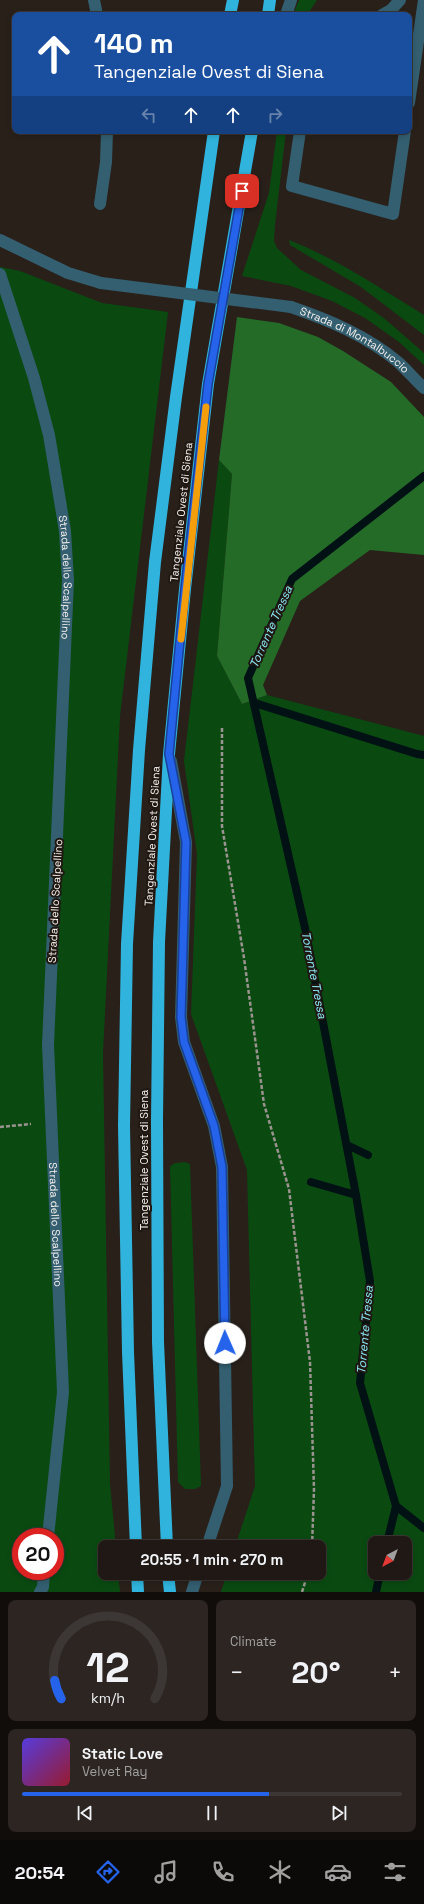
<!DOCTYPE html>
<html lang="en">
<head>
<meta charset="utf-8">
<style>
	body { margin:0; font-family:"Space Grotesk",sans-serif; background:#2c2522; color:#f1f3f6; height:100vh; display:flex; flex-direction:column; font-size:15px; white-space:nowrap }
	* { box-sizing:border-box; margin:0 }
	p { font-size:13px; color:#a1a0a0 }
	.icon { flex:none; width:22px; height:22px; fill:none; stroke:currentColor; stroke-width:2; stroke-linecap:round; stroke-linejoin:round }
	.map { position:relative; height:1592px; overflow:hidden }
	.side { display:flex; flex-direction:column; gap:8px; padding:8px; background:#110d0b; flex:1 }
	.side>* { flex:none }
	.hud { position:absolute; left:12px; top:12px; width:400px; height:122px; border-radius:8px; box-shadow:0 2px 6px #0003,0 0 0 1px #3c3734; background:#1a4fa0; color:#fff; overflow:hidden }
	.needle { width:26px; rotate:221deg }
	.tools { position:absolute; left:368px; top:1536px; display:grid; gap:8px }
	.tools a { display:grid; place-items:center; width:44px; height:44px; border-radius:8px; background:#1f1814; box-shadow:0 2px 6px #0003,0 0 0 1px #3c3734; font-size:20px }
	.speed { position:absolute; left:12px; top:1528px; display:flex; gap:8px; font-size:20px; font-weight:700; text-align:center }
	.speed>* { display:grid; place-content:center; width:52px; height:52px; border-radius:50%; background:#1f1814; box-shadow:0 2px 6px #0003,0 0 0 1px #3c3734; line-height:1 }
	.speed .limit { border:6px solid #d22; background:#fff; color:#111 }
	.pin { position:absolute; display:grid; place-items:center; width:34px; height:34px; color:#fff; margin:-17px; border-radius:8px; box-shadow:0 2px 6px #0006 }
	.me { position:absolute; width:44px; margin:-22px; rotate:359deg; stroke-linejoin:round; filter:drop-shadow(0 0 3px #0008) }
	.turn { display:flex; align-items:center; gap:14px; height:84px; padding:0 16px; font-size:18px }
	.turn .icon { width:52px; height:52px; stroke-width:2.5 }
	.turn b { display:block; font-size:28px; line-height:34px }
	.lanes { display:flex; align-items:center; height:38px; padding:0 16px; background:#0003; justify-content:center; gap:20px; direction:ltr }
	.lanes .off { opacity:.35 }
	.big { font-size:30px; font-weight:700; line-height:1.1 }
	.side .tile { flex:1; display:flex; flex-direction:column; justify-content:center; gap:6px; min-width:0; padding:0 14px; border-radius:8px; background:#2c2522 }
	.side .dial { align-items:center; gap:0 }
	.dial svg { height:104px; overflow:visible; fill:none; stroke:#3c3734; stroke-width:7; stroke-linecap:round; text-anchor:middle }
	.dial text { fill:#f1f3f6; stroke:none }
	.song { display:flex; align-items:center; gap:12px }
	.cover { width:48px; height:48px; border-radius:6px; background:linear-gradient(135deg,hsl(250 70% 55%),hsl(350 70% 35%)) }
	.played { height:4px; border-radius:2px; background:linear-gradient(90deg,#2563eb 65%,#3c3734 65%) }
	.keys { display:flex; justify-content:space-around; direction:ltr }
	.heat { display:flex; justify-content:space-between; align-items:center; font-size:22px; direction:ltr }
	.side .tiles { flex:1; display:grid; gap:8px; grid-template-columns:1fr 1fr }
	.tile:last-child { grid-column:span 2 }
	.trip { position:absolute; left:98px; top:1540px; width:228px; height:40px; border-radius:8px; background:#1f1814; box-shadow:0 2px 6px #0003,0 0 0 1px #3c3734; font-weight:700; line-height:40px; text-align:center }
	.dock { display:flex; height:64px; justify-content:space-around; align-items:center; background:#0c0a08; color:#a1a0a0 }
	.dock .icon { width:28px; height:28px }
	.dock .current { color:#2563eb }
	.dock b { font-size:18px; color:#f1f3f6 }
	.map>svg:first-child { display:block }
	.green { fill:#0a4a11; fill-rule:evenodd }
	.forest { fill:#246b28 }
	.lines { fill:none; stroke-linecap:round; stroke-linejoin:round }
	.stream { stroke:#021114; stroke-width:8 }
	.path { stroke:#9b938f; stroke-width:2.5; stroke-dasharray:4 2; stroke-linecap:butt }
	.minor { stroke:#335f70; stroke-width:12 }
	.highway { stroke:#30b4dd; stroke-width:12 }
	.minor-bridge { stroke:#335f70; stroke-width:12 }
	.route-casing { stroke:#184099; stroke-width:10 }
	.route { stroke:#2563eb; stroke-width:7 }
	.slow { stroke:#f59e0b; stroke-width:7 }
	.labels { text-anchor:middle; stroke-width:4; stroke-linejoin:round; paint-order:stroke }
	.street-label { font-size:11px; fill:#f8f2ee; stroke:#1f1711 }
	.water-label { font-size:12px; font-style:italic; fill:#8beaf8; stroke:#1f1711 }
</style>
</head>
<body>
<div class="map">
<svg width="424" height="1592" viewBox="0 0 424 1592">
	<rect width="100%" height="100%" fill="#29201a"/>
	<path class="green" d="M299,0H317L307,15H293Z
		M277,131H286L275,225L274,241L277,248L301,270L355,298L385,319L424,353V365L399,342L365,318L332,301L291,286L242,276L269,193Z
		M289,240C337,259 380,288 424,315V335L361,287L290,245Z
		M0,267L20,271L102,303L168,312L120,716L103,1053L110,1484L116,1547H105V1573H118L120,1592H0ZM21,1537H55V1571H21Z
		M219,460L232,474L217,656L242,704L267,695L424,736V1592H221L227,1573H319V1547H235L255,1486L247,1170L191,1014L197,854L184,761ZM375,1543H405V1573H375Z
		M185,1162L190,1164L201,1486L195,1489H185L178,1482L170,1166L175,1163Z"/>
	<path class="forest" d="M237,317L279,323L318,337L343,351L391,382L424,417V555L370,550L300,601L263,685L267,695L242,704L217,656L232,474L219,460Z"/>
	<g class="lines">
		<path class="stream" d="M255,703L417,754L424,755
			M347,1145L368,1155
			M311,1182L356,1195
			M396,1506L424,1528
			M387,1543L396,1506L360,1383L370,1281L356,1195L305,928L248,678L292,579L424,476
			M376,1592L380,1573"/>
		<path class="path" d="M222,728V826L244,958L264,1104L289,1189L310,1362L314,1489L312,1547
			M0,1127L31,1124
			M302,1592L308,1573"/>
		<g class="minor">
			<path d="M94,0L97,15"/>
			<path d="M286,15L291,0"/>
			<path d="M382,15L391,10L400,0"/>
			<path d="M409,103L424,0"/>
			<path d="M300,131L292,186L393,214L405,131"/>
			<path d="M100,204L106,162L107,131"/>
			<path d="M0,240L68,273L101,283"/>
			<path id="s1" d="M0,274L34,378L49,435L65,531L68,580L48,1045L63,1392L48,1537"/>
			<path id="s2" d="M291,307C329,320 367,336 398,362C407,370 415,380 424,388"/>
			<path d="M171,761L186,842L181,1017L184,1042L214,1126L222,1167L227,1486L207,1547"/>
			<path d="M40,1592L43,1587L44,1571"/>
			<path d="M192,1592L198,1573"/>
		</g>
		<path class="highway" d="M230,15L233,0
			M268,15L270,0
			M136,1547L128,1352L124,1126L127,944L139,750L155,562L176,397L214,131
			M167,1547L158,1342L157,1121L159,942L169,754L185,589L208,384L252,131
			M137,1573L138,1592
			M168,1573L170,1592"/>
		<path class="minor-bridge" d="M101,283L291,307"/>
	</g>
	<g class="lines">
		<defs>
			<path id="route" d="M225,1343L222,1167L214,1126L184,1042L181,1017L186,842L169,754L185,589L208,384L242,191"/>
		</defs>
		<use href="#route" class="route-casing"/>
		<use href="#route" class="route"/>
		<path class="slow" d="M181,639L206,407"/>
	</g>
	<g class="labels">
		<g class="street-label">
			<text dy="4" stroke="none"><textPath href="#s2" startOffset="72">Strada di Montalbuccio</textPath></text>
			<text transform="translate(181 512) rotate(-84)" y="4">Tangenziale Ovest di Siena</text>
			<text dy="4" stroke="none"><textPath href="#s1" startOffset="312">Strada dello Scalpellino</textPath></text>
			<text transform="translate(152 836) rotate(-87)" y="4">Tangenziale Ovest di Siena</text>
			<text transform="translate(55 901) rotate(-87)" y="4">Strada dello Scalpellino</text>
			<text transform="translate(144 1160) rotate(-90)" y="4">Tangenziale Ovest di Siena</text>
			<text dy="4" stroke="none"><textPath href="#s1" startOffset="960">Strada dello Scalpellino</textPath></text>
		</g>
		<g class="water-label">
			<text transform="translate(271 627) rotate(-66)" y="4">Torrente Tressa</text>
			<text transform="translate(314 975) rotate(79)" y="4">Torrente Tressa</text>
			<text transform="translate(365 1330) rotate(-85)" y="4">Torrente Tressa</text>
		</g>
	</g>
</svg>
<div class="tools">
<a><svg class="needle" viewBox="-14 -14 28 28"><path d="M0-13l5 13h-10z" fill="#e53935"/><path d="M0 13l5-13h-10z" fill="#a1a0a0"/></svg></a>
</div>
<div class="speed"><div class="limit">20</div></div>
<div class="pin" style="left:242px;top:191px;background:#d93025"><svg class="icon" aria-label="arrive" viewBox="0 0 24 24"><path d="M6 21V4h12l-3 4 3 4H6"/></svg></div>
<svg class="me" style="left:225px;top:1343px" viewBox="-20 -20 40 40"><circle r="19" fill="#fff"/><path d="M0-13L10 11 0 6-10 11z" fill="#2563eb"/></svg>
<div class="trip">20:55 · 1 min · 270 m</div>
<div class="hud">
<div class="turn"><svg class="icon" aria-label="ahead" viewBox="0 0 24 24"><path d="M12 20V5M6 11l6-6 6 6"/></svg><div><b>140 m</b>Tangenziale Ovest di Siena</div></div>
<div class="lanes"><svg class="icon off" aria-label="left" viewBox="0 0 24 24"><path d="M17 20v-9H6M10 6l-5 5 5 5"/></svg><svg class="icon" aria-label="ahead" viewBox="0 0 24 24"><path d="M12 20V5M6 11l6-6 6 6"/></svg><svg class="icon" aria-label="ahead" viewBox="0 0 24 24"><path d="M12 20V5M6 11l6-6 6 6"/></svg><svg class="icon off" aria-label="right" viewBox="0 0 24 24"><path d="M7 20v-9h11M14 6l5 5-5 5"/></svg></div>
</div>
</div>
<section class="side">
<div class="tiles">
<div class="tile dial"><svg viewBox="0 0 100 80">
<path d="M14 69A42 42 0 1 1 86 69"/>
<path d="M14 69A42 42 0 0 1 9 55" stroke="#2563eb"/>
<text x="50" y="56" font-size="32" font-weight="700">12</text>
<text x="50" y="72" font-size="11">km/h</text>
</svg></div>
<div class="tile"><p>Climate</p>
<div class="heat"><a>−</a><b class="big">20°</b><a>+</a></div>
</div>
<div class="tile">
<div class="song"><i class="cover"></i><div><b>Static Love</b><p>Velvet Ray</p></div></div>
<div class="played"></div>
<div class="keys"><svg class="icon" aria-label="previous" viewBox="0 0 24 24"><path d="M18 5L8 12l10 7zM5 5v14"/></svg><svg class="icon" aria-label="pause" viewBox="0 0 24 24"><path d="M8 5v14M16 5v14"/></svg><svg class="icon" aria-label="next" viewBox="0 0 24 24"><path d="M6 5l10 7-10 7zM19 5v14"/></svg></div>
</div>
</div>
</section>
<nav class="dock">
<b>20:54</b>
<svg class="icon current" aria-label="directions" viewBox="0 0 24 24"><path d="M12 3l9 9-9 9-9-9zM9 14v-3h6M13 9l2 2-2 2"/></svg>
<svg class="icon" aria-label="music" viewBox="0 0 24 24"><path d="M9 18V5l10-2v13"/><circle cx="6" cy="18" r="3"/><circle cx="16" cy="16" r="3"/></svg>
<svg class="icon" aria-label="phone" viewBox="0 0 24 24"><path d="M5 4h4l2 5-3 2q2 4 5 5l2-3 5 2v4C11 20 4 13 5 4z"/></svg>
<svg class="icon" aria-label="climate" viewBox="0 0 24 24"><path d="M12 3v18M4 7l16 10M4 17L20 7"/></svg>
<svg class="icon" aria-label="car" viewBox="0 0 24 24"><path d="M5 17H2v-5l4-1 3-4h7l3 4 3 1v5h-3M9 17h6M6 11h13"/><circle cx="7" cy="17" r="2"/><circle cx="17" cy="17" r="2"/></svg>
<svg class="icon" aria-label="filters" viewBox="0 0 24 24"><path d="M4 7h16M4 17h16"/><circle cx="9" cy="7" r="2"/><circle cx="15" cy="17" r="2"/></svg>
</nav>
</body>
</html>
